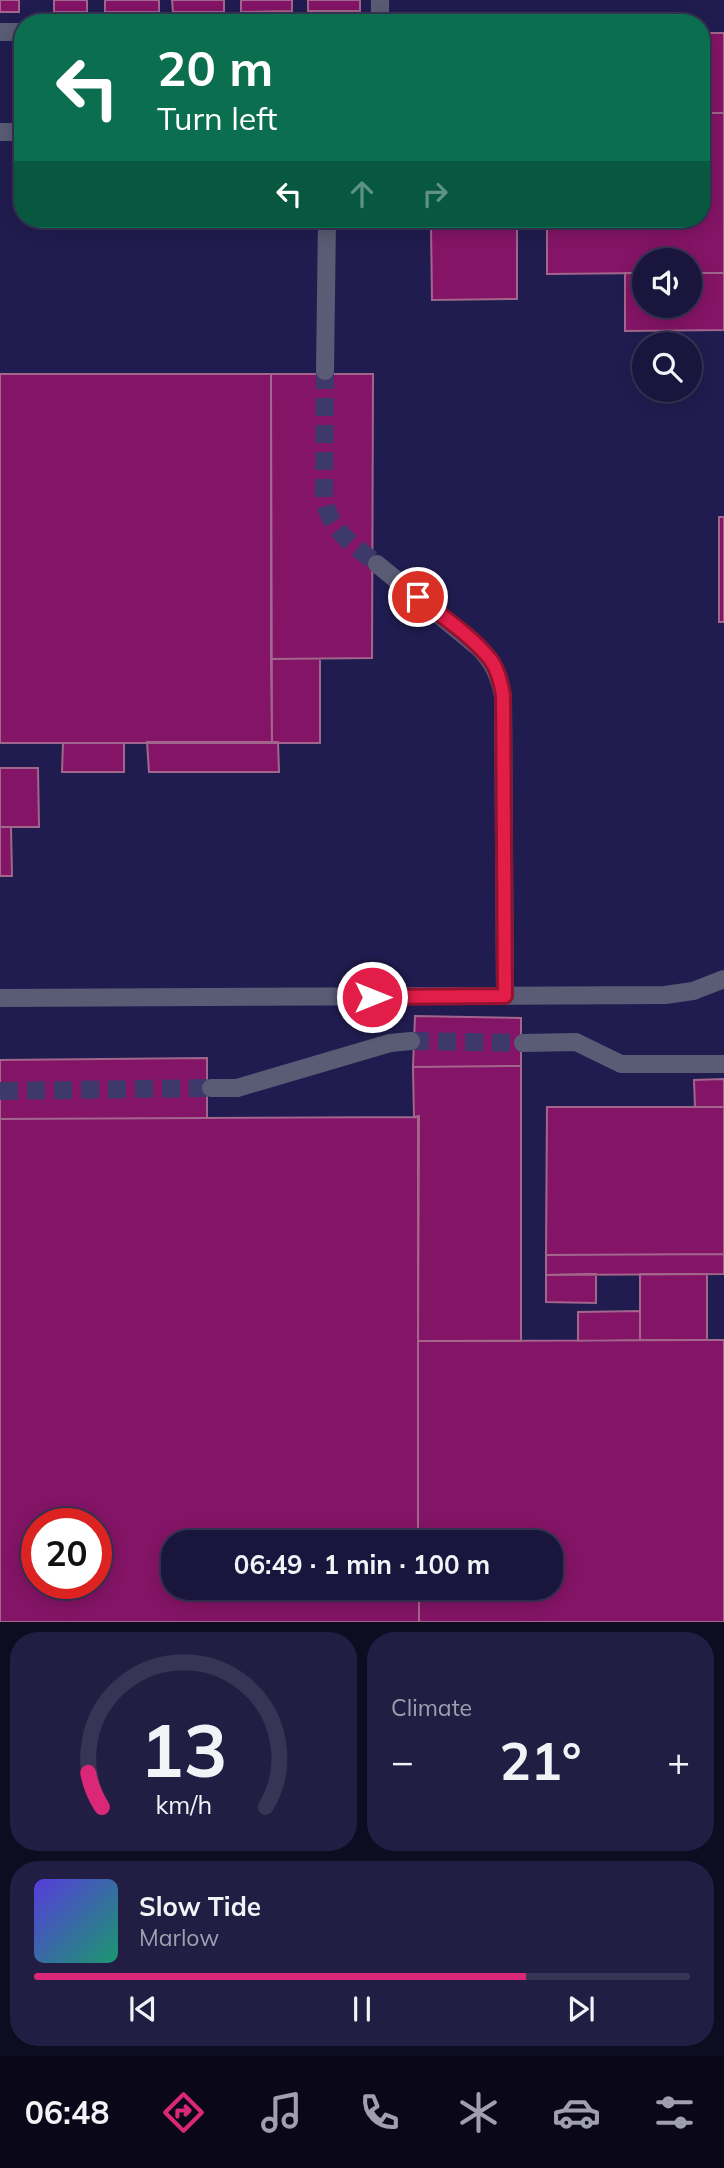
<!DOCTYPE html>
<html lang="en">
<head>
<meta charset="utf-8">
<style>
	body { margin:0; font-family:Mulish,sans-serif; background:#221e43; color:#f1f3f6; height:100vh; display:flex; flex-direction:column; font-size:26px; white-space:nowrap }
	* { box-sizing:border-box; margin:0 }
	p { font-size:23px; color:#9f9faf }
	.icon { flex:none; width:38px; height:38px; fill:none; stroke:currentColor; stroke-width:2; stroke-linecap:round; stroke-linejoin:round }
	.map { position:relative; height:1622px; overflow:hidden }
	.side { display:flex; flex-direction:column; gap:10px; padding:10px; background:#0e0c21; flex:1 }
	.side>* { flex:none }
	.hud { position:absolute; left:14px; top:14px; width:696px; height:214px; border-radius:28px; box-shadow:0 4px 18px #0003,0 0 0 2px #373456; background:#0b6e4f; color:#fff; overflow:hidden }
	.buttons { position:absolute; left:632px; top:248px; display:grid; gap:14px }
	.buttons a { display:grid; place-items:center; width:70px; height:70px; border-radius:50%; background:#19153c; box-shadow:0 4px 18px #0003,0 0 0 2px #373456; font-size:35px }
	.speed { position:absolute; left:21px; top:1508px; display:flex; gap:14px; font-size:35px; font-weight:700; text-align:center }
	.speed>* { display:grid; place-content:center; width:91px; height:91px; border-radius:50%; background:#19153c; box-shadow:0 4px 18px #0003,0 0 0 2px #373456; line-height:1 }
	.speed .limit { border:10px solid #d22; background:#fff; color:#111 }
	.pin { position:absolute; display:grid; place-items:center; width:60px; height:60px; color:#fff; margin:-30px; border:4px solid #fff; border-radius:50%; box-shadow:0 2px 7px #0007 }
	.me { position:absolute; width:77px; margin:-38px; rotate:90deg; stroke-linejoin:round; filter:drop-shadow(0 0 5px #0008) }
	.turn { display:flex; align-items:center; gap:24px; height:147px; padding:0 28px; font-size:32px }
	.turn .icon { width:91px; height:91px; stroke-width:2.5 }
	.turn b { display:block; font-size:49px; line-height:60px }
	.lanes { display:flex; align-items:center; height:66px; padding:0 28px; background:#0003; justify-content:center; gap:35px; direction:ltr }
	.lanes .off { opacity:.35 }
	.big { font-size:52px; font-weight:700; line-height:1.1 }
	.side .card { flex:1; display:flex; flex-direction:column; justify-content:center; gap:10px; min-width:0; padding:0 24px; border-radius:28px; background:#221e43 }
	.side .dial { align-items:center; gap:0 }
	.dial svg { height:182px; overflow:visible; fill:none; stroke:#373456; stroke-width:7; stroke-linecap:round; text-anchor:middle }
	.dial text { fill:#f1f3f6; stroke:none }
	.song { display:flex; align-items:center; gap:21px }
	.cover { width:84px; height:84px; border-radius:10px; background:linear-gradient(135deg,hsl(250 70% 55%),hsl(160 70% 35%)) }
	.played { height:7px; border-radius:4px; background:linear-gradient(90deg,#db2777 75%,#373456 75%) }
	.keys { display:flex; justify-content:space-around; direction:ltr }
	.heat { display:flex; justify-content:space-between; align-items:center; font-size:38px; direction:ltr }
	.side .tiles { flex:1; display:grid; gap:10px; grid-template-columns:1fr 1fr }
	.card:last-child { grid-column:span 2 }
	.trip { position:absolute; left:161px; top:1530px; width:402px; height:70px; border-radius:28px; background:#19153c; box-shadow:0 4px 18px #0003,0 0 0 2px #373456; font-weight:700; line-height:70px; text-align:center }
	.dock { display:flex; height:112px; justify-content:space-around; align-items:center; background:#0a0818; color:#9f9faf }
	.dock .icon { width:49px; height:49px }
	.dock .current { color:#db2777 }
	.dock b { font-size:32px; color:#f1f3f6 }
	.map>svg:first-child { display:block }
	.building { fill:#841466; stroke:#a2658b; stroke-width:2; fill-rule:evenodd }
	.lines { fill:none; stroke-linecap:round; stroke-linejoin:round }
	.minor-tunnel { stroke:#3d396a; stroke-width:18; stroke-dasharray:18 9; stroke-linecap:butt }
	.minor { stroke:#5a5c75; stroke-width:18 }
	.route-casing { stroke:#92132f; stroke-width:18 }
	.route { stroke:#e11d48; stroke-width:12 }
</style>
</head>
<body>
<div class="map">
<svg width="724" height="1622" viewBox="0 0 724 1622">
	<rect width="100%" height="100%" fill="#211c50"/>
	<path class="building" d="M0,0H19V12H0Z
		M54,0H87V12H54Z
		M105,0H159V12H105Z
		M172,0H224V12H173Z
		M241,0H292V11L241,12Z
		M308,0H360V11H308Z
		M702,33H724V113H702Z
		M702,113H724V273H690V261H644V273L547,274V219H702Z
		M431,219H517V224L431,225Z
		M517,224V299L432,300L431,225Z
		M625,273H644V306H690V273H724V330L625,331Z
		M0,374H271L272,743H0Z
		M271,374H373L372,658L271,659Z
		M719,517H724V622H719Z
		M271,659H320V743H272Z
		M147,742H278L279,772H149Z
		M63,743H124V772H62Z
		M0,768H38L39,827H0Z
		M0,827H11L12,876H0Z
		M415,1016L521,1018V1066L413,1067Z
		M207,1058V1118L0,1119V1060Z
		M521,1066V1341H418L419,1116L414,1117L413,1067Z
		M724,1079V1107H695L694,1080Z
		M547,1107H724V1254L546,1255Z
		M418,1117V1542H173V1587H419V1622H0V1119ZM37,1524H96V1584H37Z
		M724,1254V1274L546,1275V1255Z
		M596,1274V1303L546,1302V1275Z
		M640,1274H707V1340H640Z
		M640,1311V1340L578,1341V1312Z
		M707,1340H724V1622H419V1587H551V1542H418V1341Z"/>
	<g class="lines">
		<path class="minor-tunnel" d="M325,371L324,499C330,531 354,545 377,564
			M411,1041L523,1043
			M0,1091L211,1088"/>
		<path class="minor" d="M376,23L380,12V0
			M0,32H23
			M0,132H23
			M325,371L327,219
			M377,564L478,647C493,662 499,675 503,696L505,996
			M0,998L665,995L693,991L724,979
			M523,1043L576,1042L621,1064H724
			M211,1088H237L390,1043L411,1041"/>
	</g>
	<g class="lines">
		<defs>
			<path id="route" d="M372,997L505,996L503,695C501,683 498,669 490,659C471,635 441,616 418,597"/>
		</defs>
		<use href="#route" class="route-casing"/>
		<use href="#route" class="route"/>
	</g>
</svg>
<div class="buttons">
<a><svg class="icon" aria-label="sound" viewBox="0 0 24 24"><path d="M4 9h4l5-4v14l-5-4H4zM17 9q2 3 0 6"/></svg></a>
<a><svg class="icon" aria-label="search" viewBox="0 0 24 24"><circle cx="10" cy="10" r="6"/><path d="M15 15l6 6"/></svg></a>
</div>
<div class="speed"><div class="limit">20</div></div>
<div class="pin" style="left:418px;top:597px;background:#d93025"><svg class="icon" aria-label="arrive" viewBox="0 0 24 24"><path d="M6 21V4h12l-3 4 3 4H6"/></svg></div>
<svg class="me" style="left:372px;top:997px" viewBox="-20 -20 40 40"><circle r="17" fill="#e11d48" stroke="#fff" stroke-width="3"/><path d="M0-11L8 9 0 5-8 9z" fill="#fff"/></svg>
<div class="trip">06:49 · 1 min · 100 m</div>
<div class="hud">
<div class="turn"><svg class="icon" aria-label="left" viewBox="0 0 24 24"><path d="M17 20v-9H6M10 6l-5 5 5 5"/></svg><div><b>20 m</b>Turn left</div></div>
<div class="lanes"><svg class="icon" aria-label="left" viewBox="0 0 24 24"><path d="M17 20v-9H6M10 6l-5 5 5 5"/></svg><svg class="icon off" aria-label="ahead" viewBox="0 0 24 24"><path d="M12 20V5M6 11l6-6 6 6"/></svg><svg class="icon off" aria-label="right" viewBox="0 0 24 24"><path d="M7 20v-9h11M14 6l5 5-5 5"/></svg></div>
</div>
</div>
<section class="side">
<div class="tiles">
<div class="card dial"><svg viewBox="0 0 100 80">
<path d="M14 69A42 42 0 1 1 86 69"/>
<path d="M14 69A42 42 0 0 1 8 54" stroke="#db2777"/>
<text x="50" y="56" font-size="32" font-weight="700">13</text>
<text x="50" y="72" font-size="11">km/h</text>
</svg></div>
<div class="card"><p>Climate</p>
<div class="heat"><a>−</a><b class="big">21°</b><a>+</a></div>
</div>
<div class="card">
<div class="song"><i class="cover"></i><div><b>Slow Tide</b><p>Marlow</p></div></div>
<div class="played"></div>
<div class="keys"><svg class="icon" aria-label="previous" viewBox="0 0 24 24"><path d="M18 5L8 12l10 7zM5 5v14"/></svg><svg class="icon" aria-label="pause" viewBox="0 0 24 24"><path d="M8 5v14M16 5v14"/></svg><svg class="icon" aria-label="next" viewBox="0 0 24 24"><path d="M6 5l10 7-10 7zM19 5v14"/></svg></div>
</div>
</div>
</section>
<nav class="dock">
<b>06:48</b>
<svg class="icon current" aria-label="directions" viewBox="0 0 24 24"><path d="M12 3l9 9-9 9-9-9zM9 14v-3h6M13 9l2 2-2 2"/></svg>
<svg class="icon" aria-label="music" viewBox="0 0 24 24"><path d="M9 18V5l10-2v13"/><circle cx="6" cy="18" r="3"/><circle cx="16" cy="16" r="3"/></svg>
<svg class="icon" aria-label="phone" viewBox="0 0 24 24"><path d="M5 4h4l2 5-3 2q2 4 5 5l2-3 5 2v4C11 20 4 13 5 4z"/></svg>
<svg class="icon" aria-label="climate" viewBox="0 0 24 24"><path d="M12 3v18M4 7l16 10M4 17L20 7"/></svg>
<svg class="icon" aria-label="car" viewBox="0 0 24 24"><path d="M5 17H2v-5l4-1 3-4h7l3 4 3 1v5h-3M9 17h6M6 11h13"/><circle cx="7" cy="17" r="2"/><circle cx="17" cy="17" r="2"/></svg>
<svg class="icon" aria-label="filters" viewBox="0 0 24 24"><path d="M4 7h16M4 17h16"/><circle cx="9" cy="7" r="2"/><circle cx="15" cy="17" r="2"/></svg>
</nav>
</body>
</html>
